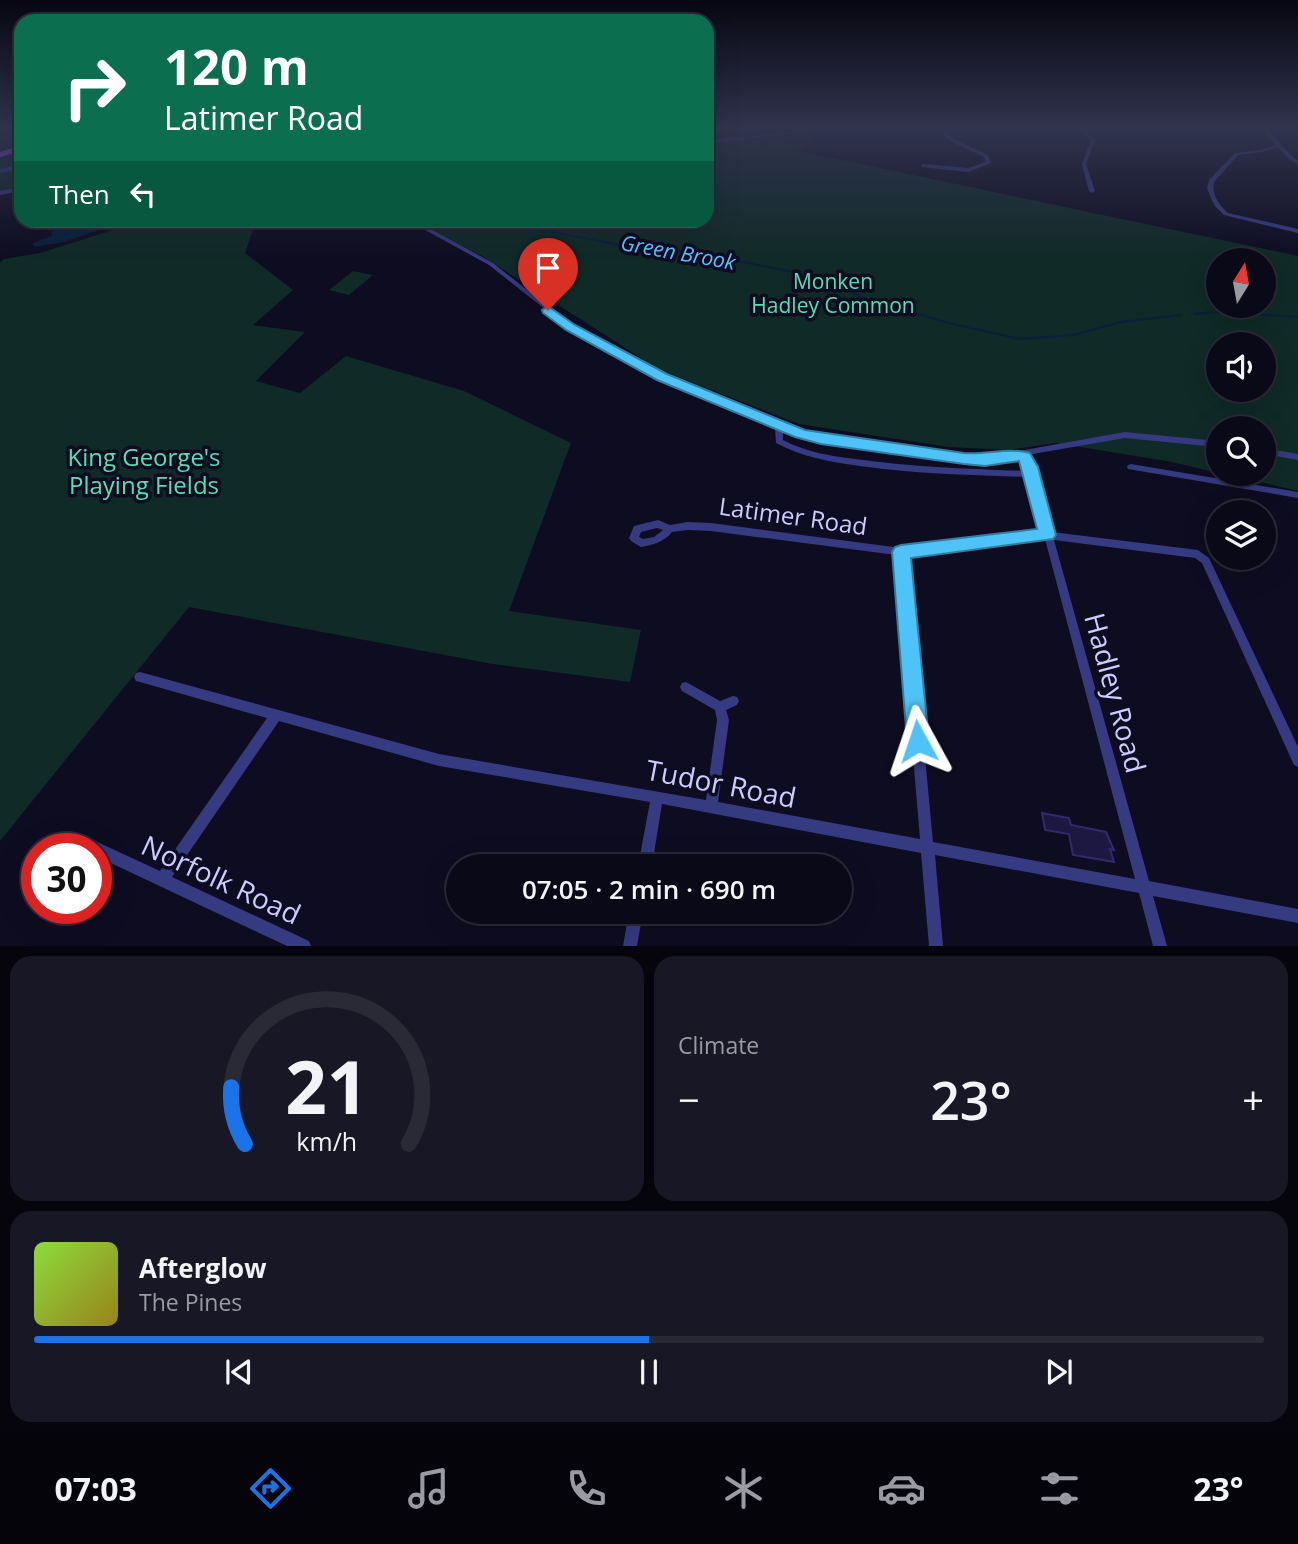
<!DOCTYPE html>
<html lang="en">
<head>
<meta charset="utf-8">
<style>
	body { margin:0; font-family:"Open Sans",sans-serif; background:#181725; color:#f1f3f6; height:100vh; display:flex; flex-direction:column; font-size:26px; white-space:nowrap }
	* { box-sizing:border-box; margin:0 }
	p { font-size:23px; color:#999aa2 }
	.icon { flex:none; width:38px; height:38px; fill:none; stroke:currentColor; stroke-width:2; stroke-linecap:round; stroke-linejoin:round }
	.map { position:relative; height:946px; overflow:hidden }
	.panel { display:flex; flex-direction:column; gap:10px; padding:10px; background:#06050d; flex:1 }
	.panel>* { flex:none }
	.top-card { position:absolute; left:14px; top:14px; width:700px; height:214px; border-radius:21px; box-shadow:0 7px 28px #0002,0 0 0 2px #2a2a37; background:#0b6e4f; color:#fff; overflow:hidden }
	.needle { width:46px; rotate:11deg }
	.controls { position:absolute; left:1206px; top:248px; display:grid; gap:14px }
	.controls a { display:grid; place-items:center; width:70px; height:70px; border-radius:50%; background:#0a0918; box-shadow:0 7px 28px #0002,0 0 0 2px #2a2a37; font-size:35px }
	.speed { position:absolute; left:21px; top:833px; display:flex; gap:14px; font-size:35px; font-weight:700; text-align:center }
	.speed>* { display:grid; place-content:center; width:91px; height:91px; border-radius:50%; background:#0a0918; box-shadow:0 7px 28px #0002,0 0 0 2px #2a2a37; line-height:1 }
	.speed .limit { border:10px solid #d22; background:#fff; color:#111 }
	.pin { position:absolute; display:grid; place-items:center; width:60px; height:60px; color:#fff; margin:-72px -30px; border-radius:50% 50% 50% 0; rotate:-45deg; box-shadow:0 0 7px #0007 }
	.pin .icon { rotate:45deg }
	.me { position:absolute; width:77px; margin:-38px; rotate:355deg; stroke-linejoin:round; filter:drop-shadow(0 0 5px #0008) }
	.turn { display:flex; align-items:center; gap:24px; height:147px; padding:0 35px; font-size:32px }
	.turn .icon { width:91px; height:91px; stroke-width:2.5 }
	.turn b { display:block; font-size:49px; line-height:60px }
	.then { display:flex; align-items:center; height:66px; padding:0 35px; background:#0003; gap:14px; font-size:26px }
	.big { font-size:52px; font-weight:600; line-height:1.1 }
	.panel .tile { flex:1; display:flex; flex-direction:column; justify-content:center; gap:10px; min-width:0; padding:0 24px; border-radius:21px; background:#181725 }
	.panel .dial { align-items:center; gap:0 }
	.dial svg { height:182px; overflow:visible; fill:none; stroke:#2a2a37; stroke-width:7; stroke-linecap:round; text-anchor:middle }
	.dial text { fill:#f1f3f6; stroke:none }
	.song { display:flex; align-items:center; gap:21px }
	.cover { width:84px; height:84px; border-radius:10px; background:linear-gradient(135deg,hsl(90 70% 55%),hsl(50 70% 35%)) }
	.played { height:7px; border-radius:4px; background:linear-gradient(90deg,#1a73e8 50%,#2a2a37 50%) }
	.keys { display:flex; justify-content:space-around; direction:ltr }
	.heat { display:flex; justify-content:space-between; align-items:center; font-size:38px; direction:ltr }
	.panel .tiles { flex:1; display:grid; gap:10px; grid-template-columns:1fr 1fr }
	.tile:last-child { grid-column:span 2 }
	.trip { position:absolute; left:446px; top:854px; width:406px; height:70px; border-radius:35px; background:#0a0918; box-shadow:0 7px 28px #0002,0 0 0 2px #2a2a37; font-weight:600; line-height:70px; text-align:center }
	.menu { display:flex; height:112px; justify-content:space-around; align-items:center; background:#04040a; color:#999aa2 }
	.menu .icon { width:49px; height:49px }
	.menu .selected { color:#1a73e8 }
	.menu b { font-size:32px; color:#f1f3f6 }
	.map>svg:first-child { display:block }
	.green { fill:#0f2a27; fill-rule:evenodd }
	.water { fill:#08203d }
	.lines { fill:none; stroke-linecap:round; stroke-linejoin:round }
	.stream { stroke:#08203d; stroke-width:2 }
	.building { fill:#1d1841; stroke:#312a6e; stroke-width:2 }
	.minor { fill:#363a80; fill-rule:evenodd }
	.tertiary { fill:#363a80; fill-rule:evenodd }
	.primary { fill:#af52ff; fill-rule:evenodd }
	.route { fill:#4fc3f7; stroke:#337fa1; stroke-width:2 }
	.labels { text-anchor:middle; stroke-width:7; stroke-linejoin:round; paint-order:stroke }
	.far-water-label { font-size:21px; font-style:italic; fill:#59c1ff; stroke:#0e0c20 }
	.far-park-label { font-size:21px; fill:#56e0b1; stroke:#0e0c20 }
	.park-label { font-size:24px; fill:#56e0b1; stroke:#0e0c20 }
	.street-label { font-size:24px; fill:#cdcbff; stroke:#0e0c20 }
	.near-street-label { font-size:28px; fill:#cdcbff; stroke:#0e0c20 }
</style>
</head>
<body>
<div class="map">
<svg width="1298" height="946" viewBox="0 0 1298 946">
	<rect width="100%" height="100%" fill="#0e0c20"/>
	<path class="green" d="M0,129H21V188L0,192Z
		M807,133L812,138L799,151L1298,256V491L1224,474H1264V429H1218V473L1172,462L1056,443L1008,450L948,447L799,424L658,369L482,256L414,221L707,220V144ZM1218,261H1264V306H1218ZM1218,345H1264V390H1218Z
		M142,221H256L245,253L293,290L253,325L305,332L256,381L300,393L346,356L464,391L571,443L509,611L641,630L630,682L493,664L189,607L0,841V262L4,259L40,253Z
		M353,271L373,275L349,295L329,290Z"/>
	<path class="water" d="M79,220L127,221L63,242L35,247L33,243L52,236L51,232Z"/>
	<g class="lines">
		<path class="stream" d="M0,152L21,144
			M542,230L636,248L693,252L813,276L867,299L953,324L1020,339L1074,335L1121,322L1181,315
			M1194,314L1213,312L1298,317"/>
	</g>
	<path class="building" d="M1042,813L1069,818L1071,825L1106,832L1114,850L1110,849L1114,862L1073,855L1069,834L1045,830Z"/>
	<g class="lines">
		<path class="minor" d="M936,129H940L956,140L988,155L991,163L968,172L921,167V165L923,164L968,168L986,162L984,157L952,142Z
			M1079,129H1083L1095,140L1086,164L1095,191L1092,193L1089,191L1082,164L1091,140Z
			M1261,129H1265C1278,138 1285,151 1298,161V164L1290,160L1278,147L1262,152L1238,155L1214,182C1211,194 1219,205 1228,213L1298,229V233L1224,215L1215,206L1210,196L1207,188L1209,180L1235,153L1261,150L1276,145Z
			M21,187V191L0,195V191Z
			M407,220H414L493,263L573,326L599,339L682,383L802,432L821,436L985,457L1125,432L1218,441V447H1216L1218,449V457L1215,456L1206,446L1125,438L1027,455L1034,467L1052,532L1198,550L1209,558L1298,747V767L1294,765L1202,563L1195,558L1054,540L1149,881L1298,909V923L1153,896L1167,946H1153L1139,893L935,855L943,946H929L921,853L662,804L652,866H638L650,802L439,766L279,721L172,877L309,941L311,946H287L96,856V849H82L75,846L73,841L75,836L80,834L160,871L267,718L140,682L136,681L134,677L136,673L140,672L439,754L706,800L717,720L715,710L682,691L680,687L682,683L686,682L720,701L733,696L737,697L739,701L737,705L726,710L729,720L718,802L920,839L896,555L711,531L688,530L672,532C664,542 653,545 641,547L631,541L629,538L634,526L658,520L670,525L688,522L711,523L901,548L1043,532L1028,477C972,475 915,474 860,466C831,462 802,457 776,443L775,427L676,387L593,343L569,328L489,265ZM783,430L797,436L821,442L985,463L1019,457L1027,471C969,469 912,467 855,459C830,456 806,452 783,440ZM657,528L663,530L654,537L643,539L639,537L641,532ZM1045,539L1135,879L933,842L906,555Z
			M1264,448L1298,454V460L1264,454Z
			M1131,464L1298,492V498L1128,469L1127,467L1128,465Z
			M629,912H643L637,946H623Z"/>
		<path class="tertiary" d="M817,129H832L707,144V140Z
			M21,164V168L0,173V169Z"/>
		<path class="primary" d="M18,146H21V151L0,157V152Z"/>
	</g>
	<linearGradient id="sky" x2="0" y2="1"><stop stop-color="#080712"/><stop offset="0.49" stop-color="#30344e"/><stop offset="1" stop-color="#30344e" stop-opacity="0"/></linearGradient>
	<rect width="1298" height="261" fill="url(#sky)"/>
	<path class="route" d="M548,306L575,325L667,374L805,430L964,453C986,455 1009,447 1030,453L1038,467L1056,535L1053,539L911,558L929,741L926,748L918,752L910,748L907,741L892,552L895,547L901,545L1037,529L1019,461L985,466L964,464L821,444L795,437L657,380L566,330L543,313L542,310Z"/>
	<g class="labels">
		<g class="far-water-label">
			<text transform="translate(678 253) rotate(10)" y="7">Green Brook</text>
		</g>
		<g class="far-park-label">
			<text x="833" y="289">Monken<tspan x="833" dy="24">Hadley Common</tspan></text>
		</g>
		<g class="park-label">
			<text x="144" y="466">King George's<tspan x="144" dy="28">Playing Fields</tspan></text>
		</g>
		<g class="street-label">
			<text transform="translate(793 517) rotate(8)" y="8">Latimer Road</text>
		</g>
		<g class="near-street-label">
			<text transform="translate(1115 693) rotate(75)" y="10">Hadley Road</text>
			<text transform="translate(721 784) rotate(11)" y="10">Tudor Road</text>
			<text transform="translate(221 880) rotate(25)" y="10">Norfolk Road</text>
		</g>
	</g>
</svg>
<div class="controls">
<a><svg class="needle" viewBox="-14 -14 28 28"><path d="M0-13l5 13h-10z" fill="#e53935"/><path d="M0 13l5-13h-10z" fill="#999aa2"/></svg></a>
<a><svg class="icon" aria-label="sound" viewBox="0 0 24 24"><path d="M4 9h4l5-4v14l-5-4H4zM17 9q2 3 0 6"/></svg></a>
<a><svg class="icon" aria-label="search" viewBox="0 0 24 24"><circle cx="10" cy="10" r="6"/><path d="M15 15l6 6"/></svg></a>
<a><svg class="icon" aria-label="layers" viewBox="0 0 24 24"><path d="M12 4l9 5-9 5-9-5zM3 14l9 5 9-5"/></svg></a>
</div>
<div class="speed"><div class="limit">30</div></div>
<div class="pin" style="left:548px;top:310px;background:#d93025"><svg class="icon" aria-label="arrive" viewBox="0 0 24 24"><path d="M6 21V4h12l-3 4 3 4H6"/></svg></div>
<svg class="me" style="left:918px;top:741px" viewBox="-20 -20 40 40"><path d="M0-17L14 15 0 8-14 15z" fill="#4fc3f7" stroke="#fff" stroke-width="4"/></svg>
<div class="trip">07:05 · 2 min · 690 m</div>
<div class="top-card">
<div class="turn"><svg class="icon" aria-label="right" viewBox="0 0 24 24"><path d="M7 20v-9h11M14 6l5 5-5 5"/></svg><div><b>120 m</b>Latimer Road</div></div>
<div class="then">Then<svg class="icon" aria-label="left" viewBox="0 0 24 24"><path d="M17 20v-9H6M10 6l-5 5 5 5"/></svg></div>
</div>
</div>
<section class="panel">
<div class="tiles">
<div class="tile dial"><svg viewBox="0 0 100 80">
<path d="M14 69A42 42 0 1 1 86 69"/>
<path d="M14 69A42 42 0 0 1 8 44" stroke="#1a73e8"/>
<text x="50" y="56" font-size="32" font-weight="700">21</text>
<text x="50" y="72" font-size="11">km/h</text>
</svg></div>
<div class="tile"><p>Climate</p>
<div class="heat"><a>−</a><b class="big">23°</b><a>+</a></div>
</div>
<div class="tile">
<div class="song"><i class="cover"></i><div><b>Afterglow</b><p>The Pines</p></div></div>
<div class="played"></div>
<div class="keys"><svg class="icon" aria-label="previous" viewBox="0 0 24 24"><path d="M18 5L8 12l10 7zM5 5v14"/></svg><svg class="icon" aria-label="pause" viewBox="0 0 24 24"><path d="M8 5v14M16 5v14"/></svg><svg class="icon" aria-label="next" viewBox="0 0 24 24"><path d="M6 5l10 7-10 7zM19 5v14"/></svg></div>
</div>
</div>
</section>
<nav class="menu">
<b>07:03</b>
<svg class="icon selected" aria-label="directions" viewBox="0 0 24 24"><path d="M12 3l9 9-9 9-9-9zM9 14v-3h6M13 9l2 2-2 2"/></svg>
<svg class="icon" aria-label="music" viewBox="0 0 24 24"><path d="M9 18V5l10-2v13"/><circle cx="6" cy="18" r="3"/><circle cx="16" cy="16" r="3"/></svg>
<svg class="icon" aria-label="phone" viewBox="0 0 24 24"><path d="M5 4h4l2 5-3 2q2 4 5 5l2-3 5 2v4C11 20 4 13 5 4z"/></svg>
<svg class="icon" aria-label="climate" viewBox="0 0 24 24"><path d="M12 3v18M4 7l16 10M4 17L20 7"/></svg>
<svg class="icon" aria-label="car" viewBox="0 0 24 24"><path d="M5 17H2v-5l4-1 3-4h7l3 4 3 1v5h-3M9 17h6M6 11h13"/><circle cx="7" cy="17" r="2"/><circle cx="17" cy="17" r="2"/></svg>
<svg class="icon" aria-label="filters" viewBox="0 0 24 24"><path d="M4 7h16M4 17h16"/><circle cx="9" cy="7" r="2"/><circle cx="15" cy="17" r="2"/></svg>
<b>23°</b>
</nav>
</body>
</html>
